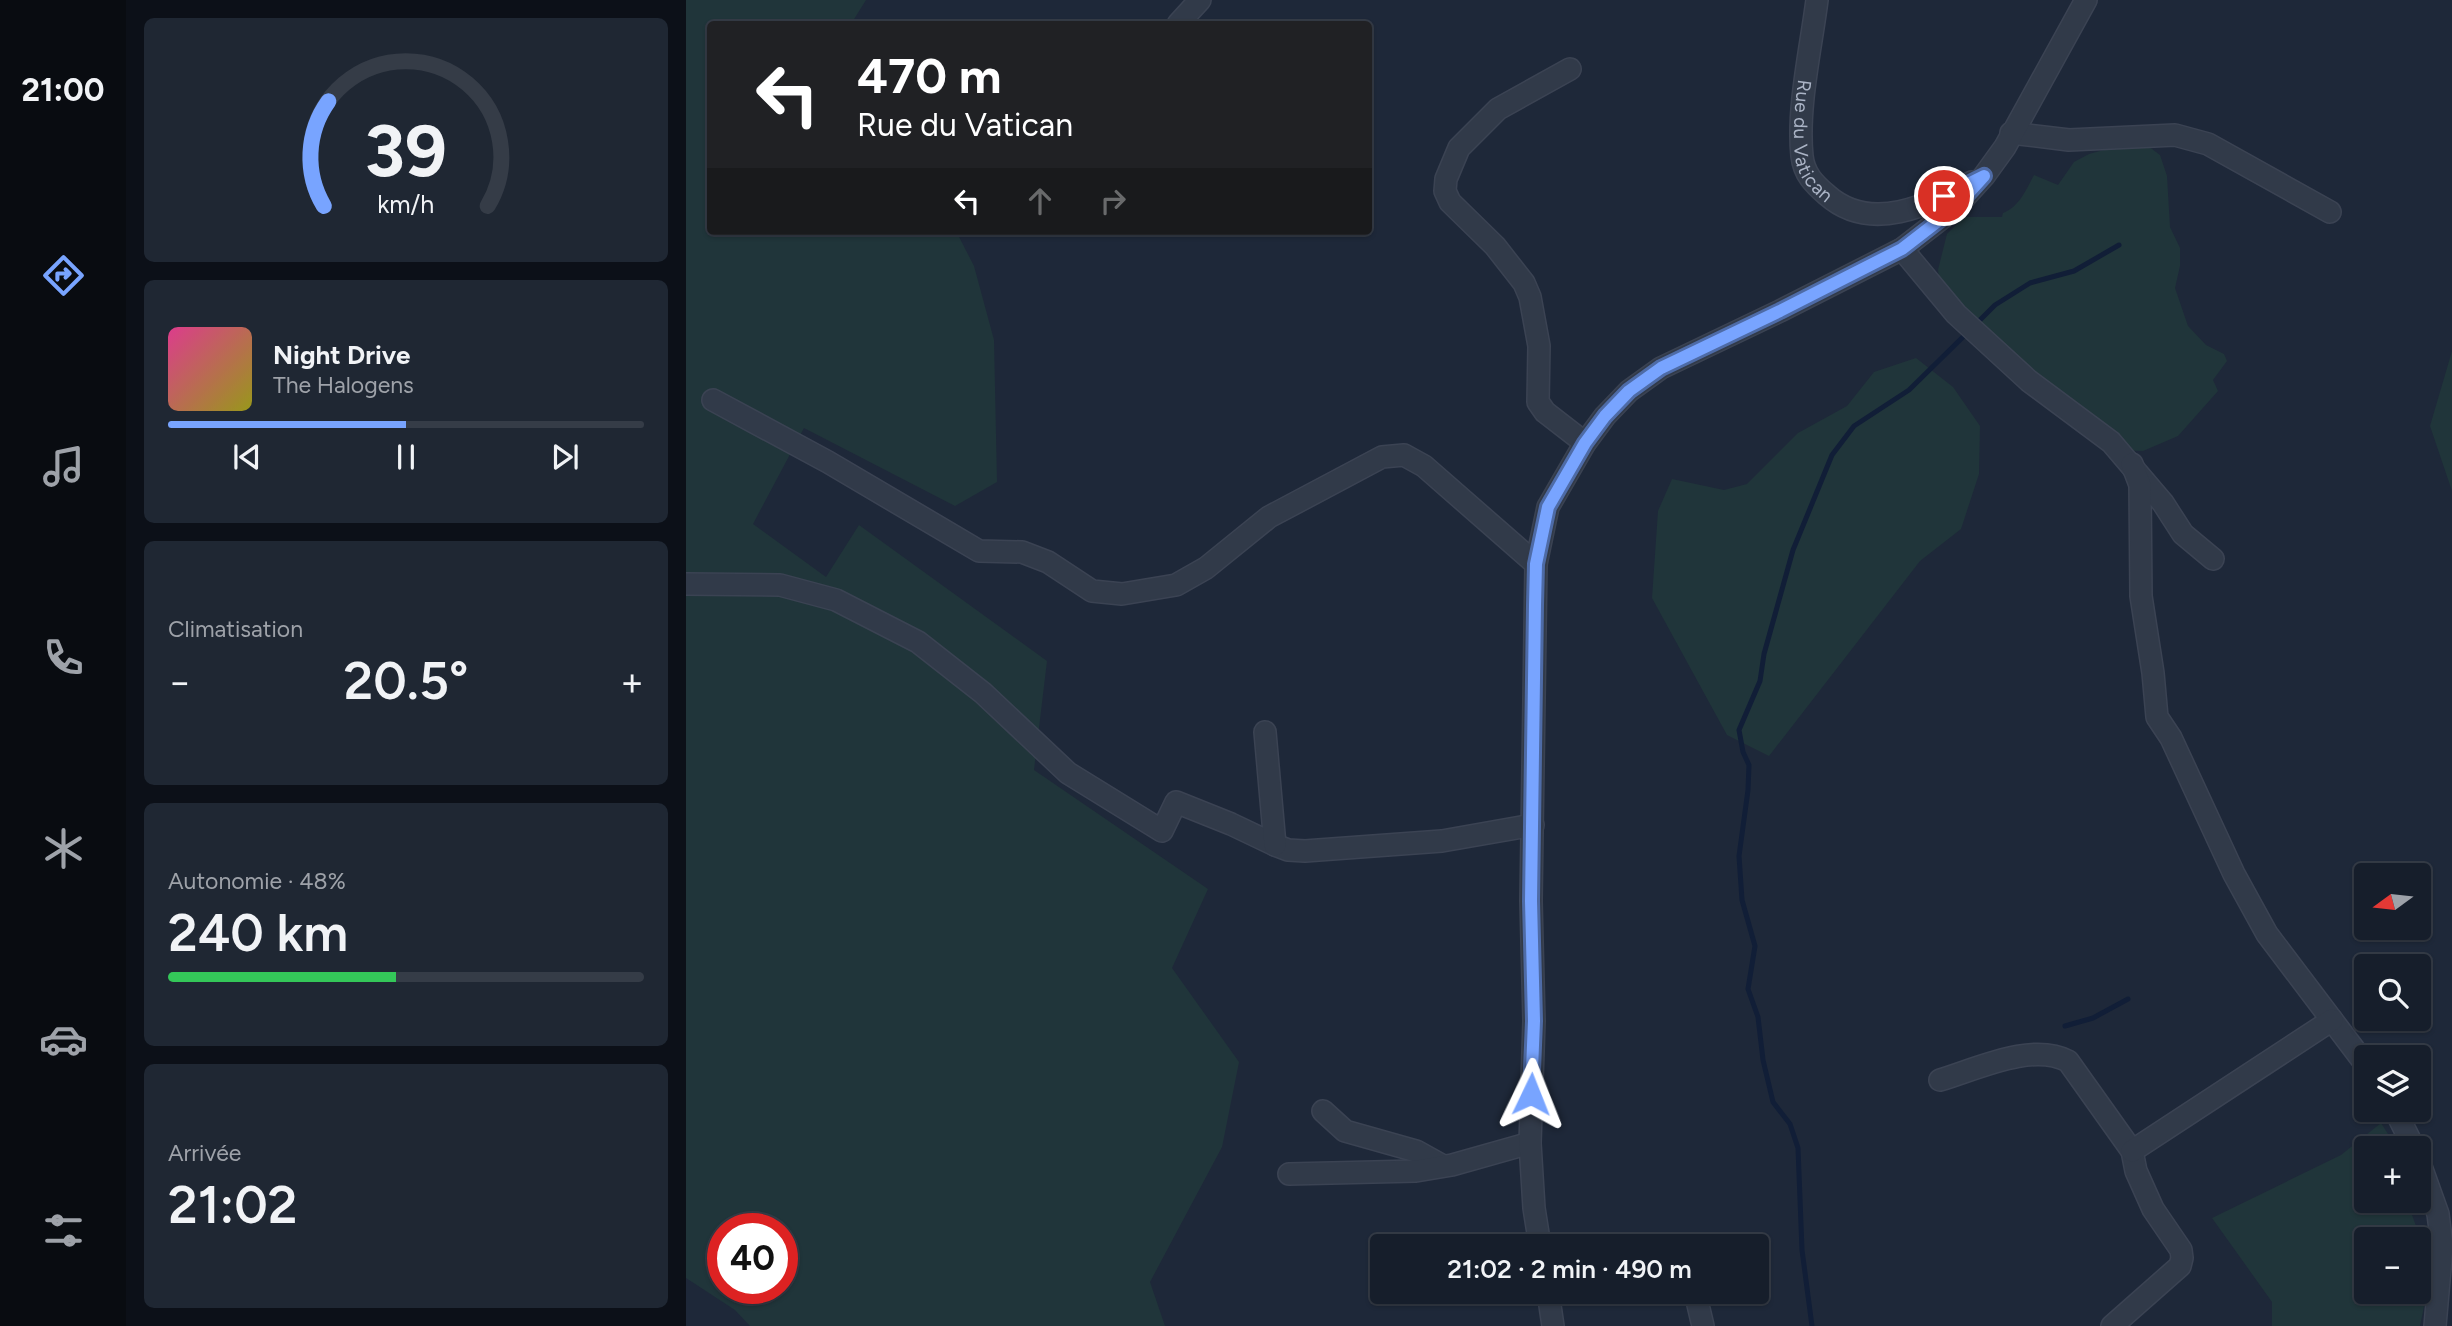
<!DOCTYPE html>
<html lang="fr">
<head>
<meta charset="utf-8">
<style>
	body { margin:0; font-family:Figtree,sans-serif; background:#1f2733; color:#f1f3f6; height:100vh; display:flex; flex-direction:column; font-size:26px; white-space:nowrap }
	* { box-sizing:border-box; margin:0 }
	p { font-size:23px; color:#9ea2a9 }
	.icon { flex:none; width:38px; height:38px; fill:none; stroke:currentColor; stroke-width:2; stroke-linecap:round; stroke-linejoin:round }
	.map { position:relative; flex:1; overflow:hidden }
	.sheet { display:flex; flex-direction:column; gap:18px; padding:18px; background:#0c1018; width:560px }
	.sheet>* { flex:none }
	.top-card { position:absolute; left:21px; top:21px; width:665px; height:214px; border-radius:7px; box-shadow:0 2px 5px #0004,0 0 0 2px #353c47; background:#202124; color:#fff; overflow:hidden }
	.needle { width:46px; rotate:255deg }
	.fabs { position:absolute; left:1668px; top:863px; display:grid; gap:14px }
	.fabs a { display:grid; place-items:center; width:77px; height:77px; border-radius:7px; background:#161e2b; box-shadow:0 2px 5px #0004,0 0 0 2px #353c47; font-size:35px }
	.speed { position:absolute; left:21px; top:1213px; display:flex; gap:14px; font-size:35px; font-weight:700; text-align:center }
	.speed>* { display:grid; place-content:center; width:91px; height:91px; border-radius:50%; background:#161e2b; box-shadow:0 2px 5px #0004,0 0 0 2px #353c47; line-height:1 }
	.speed .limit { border:10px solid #d22; background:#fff; color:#111 }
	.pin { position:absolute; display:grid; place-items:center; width:60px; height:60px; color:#fff; margin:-30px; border:4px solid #fff; border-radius:50%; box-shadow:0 2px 7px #0007 }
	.me { position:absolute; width:77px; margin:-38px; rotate:2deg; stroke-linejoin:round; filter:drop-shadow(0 0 5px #0008) }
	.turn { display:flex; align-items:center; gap:24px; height:147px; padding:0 35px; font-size:32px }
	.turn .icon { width:91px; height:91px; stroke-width:2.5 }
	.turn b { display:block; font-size:49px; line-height:60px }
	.lanes { display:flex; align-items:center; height:66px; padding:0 35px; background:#0003; justify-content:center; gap:35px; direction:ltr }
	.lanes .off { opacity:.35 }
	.big { font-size:52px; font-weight:600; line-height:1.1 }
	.sheet .widget { flex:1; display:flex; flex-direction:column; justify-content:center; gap:10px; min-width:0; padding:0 24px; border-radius:10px; background:#1f2733 }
	.sheet .dial { align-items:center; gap:0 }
	.dial svg { height:182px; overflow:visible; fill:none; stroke:#353c47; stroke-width:7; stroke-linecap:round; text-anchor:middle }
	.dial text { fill:#f1f3f6; stroke:none }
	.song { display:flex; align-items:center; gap:21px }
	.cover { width:84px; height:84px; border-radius:10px; background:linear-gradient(135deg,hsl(330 70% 55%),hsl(60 70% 35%)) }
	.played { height:7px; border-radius:4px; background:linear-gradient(90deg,#78a4ff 50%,#353c47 50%) }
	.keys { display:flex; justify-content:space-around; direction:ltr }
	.heat { display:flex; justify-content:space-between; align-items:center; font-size:38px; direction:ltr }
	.charge { height:10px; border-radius:5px; background:linear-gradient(90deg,#34c759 48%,#353c47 0) }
	.trip { position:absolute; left:684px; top:1234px; width:399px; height:70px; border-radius:7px; background:#161e2b; box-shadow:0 2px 5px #0004,0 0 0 2px #353c47; font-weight:600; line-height:70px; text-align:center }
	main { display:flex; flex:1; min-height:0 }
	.dock { display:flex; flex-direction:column; width:126px; justify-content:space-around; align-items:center; background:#090c11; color:#9ea2a9 }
	.dock .icon { width:49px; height:49px }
	.dock .selected { color:#78a4ff }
	.dock b { font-size:32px; color:#f1f3f6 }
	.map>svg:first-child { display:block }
	.green { fill:#20353a; fill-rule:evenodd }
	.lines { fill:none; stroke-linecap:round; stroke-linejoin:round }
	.stream { stroke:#111e37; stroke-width:5 }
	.minor-casing { stroke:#3b4353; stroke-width:24 }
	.minor { stroke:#313a49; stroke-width:21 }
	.route-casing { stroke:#4e6ba6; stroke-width:18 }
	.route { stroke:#78a4ff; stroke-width:12 }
	.labels { text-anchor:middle; stroke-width:7; stroke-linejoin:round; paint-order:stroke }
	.street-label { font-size:19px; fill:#abb4c6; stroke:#171f2e }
</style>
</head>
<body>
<main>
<nav class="dock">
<b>21:00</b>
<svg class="icon selected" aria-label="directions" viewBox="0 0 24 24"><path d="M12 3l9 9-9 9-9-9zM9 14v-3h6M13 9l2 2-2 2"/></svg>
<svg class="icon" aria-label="music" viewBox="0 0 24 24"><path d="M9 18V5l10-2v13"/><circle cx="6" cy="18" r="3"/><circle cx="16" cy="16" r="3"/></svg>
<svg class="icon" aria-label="phone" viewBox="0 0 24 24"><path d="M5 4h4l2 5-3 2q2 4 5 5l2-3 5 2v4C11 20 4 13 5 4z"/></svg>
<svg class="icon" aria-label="climate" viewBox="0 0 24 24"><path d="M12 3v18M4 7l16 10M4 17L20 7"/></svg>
<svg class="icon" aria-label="car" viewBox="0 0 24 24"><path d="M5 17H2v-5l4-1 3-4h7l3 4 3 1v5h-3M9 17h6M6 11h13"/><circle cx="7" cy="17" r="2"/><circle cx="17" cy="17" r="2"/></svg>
<svg class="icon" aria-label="filters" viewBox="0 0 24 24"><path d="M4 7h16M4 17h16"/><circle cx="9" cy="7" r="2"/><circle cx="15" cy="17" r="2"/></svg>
</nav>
<section class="sheet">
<div class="widget dial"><svg viewBox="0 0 100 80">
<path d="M14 69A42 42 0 1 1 86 69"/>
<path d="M14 69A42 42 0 0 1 16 23" stroke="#78a4ff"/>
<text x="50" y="56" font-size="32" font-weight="700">39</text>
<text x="50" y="72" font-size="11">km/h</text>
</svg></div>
<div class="widget">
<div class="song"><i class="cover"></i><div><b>Night Drive</b><p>The Halogens</p></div></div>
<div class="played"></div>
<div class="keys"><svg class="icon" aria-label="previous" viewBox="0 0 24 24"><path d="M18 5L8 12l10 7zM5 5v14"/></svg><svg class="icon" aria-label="pause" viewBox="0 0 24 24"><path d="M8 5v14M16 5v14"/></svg><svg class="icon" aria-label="next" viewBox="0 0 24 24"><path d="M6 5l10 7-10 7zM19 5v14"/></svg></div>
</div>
<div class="widget"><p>Climatisation</p>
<div class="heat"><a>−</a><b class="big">20.5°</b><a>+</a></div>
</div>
<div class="widget"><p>Autonomie · 48%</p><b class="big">240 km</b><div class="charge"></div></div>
<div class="widget"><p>Arrivée</p><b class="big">21:02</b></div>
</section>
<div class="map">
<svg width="1766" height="1326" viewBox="0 0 1766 1326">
	<rect width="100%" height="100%" fill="#1e2839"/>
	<path class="green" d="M0,0H180L165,24H24V231H270L288,266L308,340L311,482L269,506L118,428L67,524L140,577L173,525L361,661L348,770L522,889L486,968L553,1062L536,1147L464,1282L479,1326H64L49,1310L0,1278ZM37,1228H96V1288H37Z
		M1454,140L1474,155L1481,176L1484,227L1494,248V266L1489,288L1502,326L1520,345L1538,354L1541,361L1527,380L1532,391L1492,436L1457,451L1423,450L1255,291L1252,270L1261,234L1278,217H1316L1317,213C1333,207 1340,190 1348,175L1372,185L1388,162L1403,154Z
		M1766,351V491L1744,426Z
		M1230,358L1267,387L1294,426L1293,474L1275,529L1234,561L1083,756L1041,735L966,598L972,511L986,479L1038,490L1061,484L1112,433L1161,406L1188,372Z
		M1695,1123L1711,1148H1680V1200L1721,1201L1734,1237L1742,1287L1734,1326H1586V1302L1526,1218L1655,1155ZM1680,1239H1732V1292H1680Z"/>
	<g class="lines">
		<path class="stream" d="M1288,326L1309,305L1344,283L1388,271L1433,245
			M1379,1026L1407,1018L1442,999
			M1126,1326L1116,1250L1112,1148L1104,1124L1087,1102L1077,1060L1072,1017L1062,989L1069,946L1056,900L1053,856L1062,790L1063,765L1057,752L1053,730L1074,681L1078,654L1107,550L1146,455L1168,426L1223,390L1281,333"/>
		<defs>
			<g id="minor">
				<path id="s1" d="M1131,0C1125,48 1111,108 1116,156C1118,174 1128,184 1141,195C1185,234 1242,205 1286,182"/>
				<path d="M492,24L514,0"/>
				<path d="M884,69L812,109L773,148L760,179L759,191L764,202L809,246L838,283L844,297L853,346L852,402L859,412L899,443"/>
				<path d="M1325,133L1383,140L1489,135L1522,144L1644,212"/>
				<path d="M1216,249L1270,314L1343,381L1425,442L1477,503L1497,534L1527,559"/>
				<path d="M27,400L142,462L293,551L336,552L362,562L406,591L436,594L490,585L520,568L583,517L696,457L718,455L738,466L850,564"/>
				<path d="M1446,464L1454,485L1455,596L1467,673L1471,717L1485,738L1548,874L1581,934L1680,1065"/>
				<path d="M0,584L94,585L150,600L232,642L297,693L382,773L476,831L490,802L545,824L589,845L602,850L619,851L756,841L847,825"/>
				<path d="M579,732L589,845"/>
				<path d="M1254,1080C1291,1069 1346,1042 1382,1061L1446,1151L1450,1171L1467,1209L1495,1250L1496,1258L1494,1266L1426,1326"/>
				<path d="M1709,1110L1728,1148"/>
				<path d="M637,1111L659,1131L730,1151L757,1166"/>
				<path d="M1446,1151L1646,1020"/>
				<path d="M1732,1158L1752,1214L1756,1246L1749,1326"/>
				<path d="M603,1174L730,1171L766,1165L844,1143"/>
				<path d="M854,1246L848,1208L844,1143L848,1021L845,901L850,564L862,507L899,443L919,416L943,391L975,368L1094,311L1216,249L1269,208L1298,176L1319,147L1400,0"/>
				<path d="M862,1292L867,1326"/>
				<path d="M1009,1292L1017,1326"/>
			</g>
		</defs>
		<use href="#minor" class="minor-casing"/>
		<use href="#minor" class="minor"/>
	</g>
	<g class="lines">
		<defs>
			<path id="route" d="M845,1094L848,1021L845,901L849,605L850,564L862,507L899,443L919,416L943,391L975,368L1094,311L1216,249L1269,208L1298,176L1258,196"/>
		</defs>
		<use href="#route" class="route-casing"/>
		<use href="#route" class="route"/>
	</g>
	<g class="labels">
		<g class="street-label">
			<text dy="7" stroke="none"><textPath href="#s1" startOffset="145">Rue du Vatican</textPath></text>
		</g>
	</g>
</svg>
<div class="fabs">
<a><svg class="needle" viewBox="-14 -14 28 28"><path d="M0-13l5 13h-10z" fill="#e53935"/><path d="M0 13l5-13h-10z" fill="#9ea2a9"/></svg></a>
<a><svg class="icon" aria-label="search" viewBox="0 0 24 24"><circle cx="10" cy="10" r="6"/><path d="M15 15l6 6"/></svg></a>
<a><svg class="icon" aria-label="layers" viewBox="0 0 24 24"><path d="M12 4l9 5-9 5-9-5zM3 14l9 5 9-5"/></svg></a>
<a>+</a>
<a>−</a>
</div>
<div class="speed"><div class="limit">40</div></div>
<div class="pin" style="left:1258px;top:196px;background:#d93025"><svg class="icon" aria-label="arrive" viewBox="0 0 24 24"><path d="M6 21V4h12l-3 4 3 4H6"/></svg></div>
<svg class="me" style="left:845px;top:1094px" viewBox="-20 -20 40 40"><path d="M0-17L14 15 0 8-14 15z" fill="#78a4ff" stroke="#fff" stroke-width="4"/></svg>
<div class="trip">21:02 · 2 min · 490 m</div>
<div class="top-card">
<div class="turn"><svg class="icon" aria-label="left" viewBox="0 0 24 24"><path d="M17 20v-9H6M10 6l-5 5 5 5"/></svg><div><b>470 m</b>Rue du Vatican</div></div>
<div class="lanes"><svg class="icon" aria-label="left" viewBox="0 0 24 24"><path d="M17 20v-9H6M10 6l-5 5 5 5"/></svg><svg class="icon off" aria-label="ahead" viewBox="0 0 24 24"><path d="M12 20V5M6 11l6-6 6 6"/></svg><svg class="icon off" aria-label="right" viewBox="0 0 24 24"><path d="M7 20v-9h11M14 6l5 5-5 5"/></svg></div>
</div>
</div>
</main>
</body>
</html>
